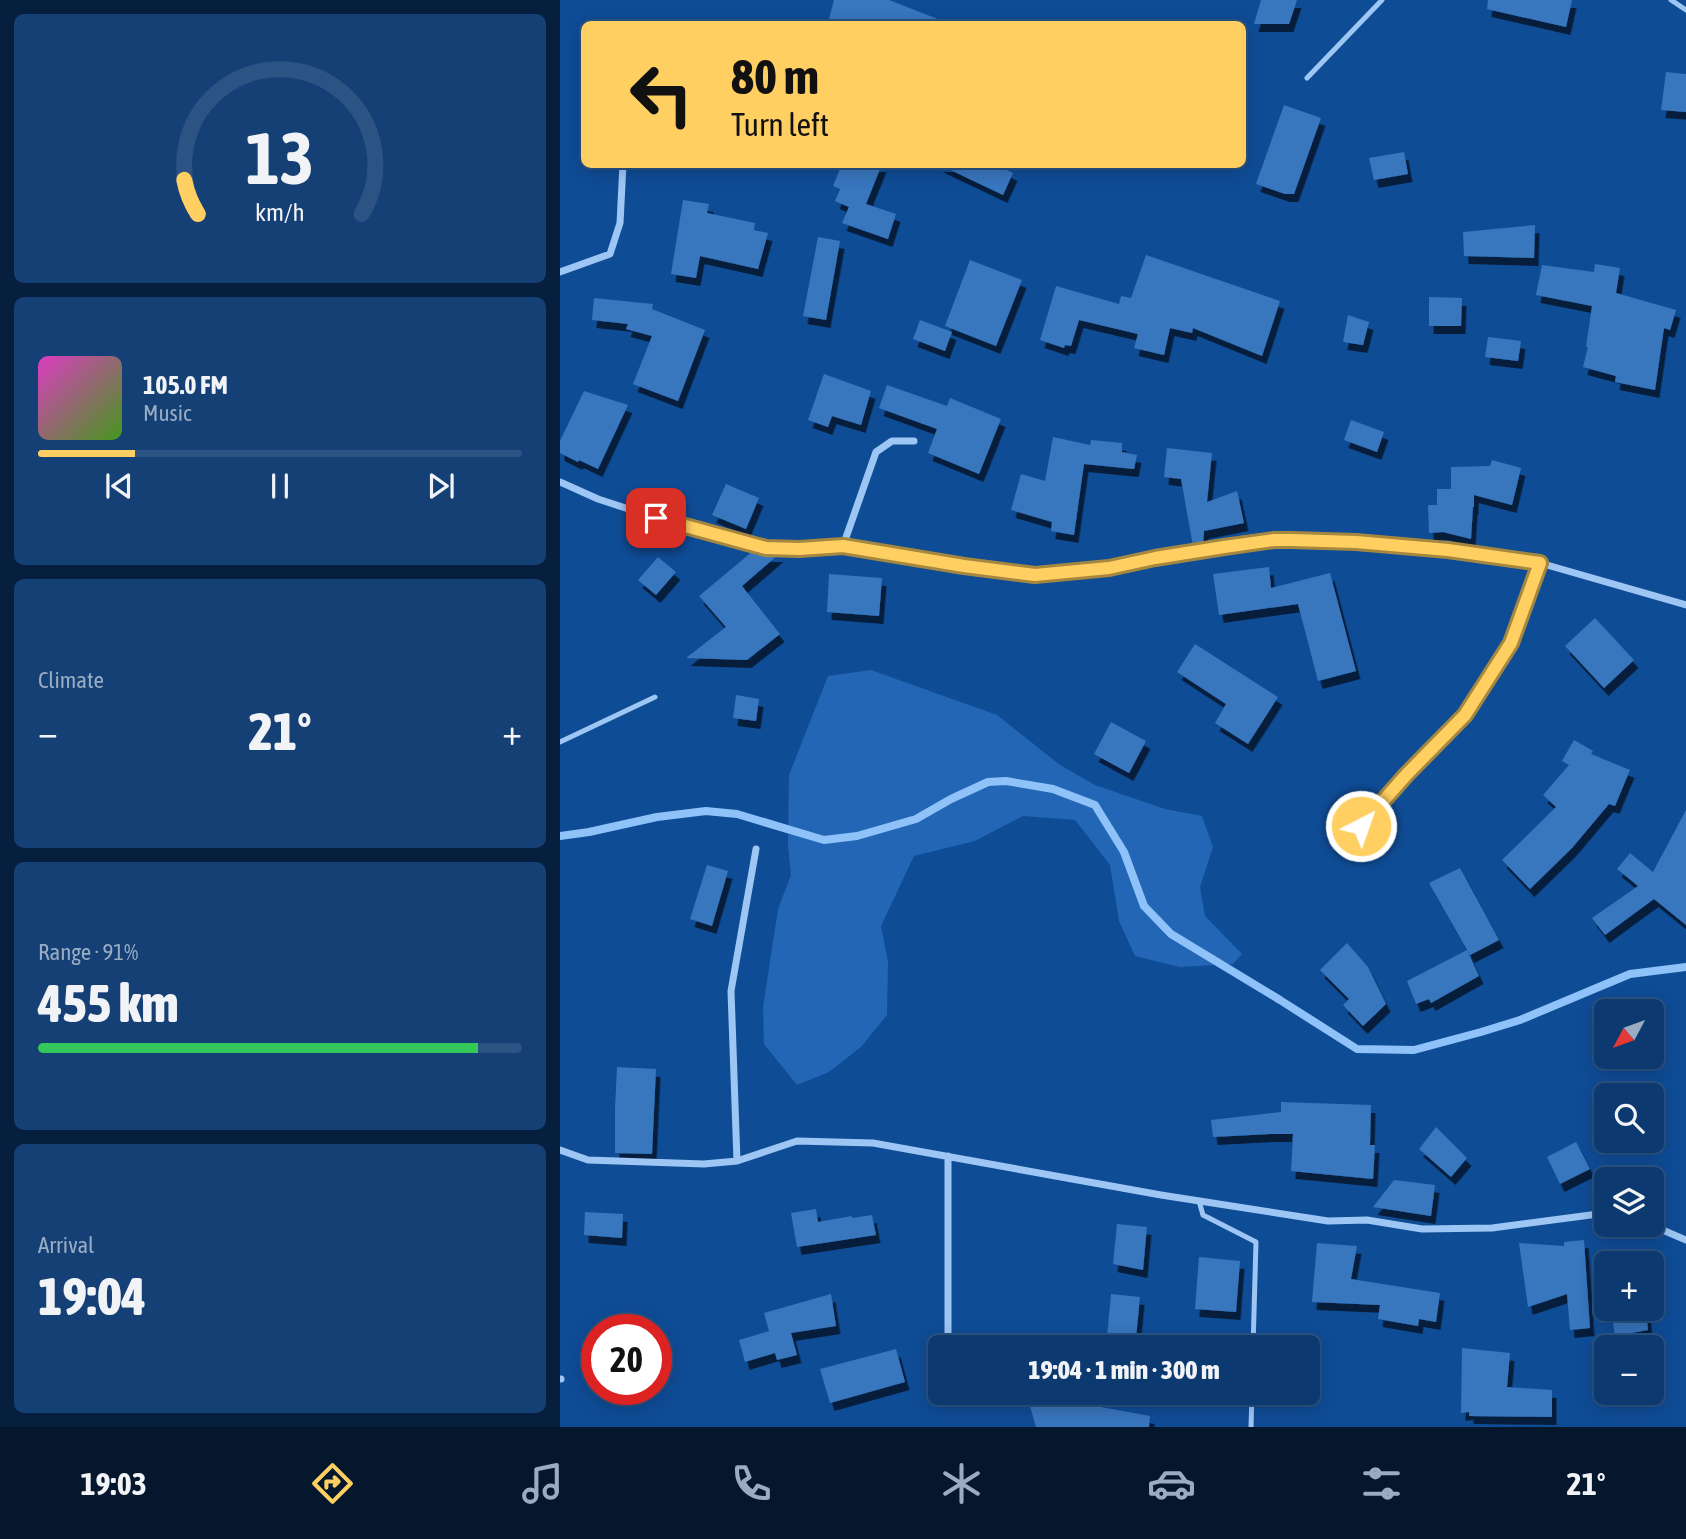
<!DOCTYPE html>
<html lang="en">
<head>
<meta charset="utf-8">
<style>
	body { margin:0; font-family:"Asap Condensed",sans-serif; background:#144075; color:#f1f3f6; height:100vh; display:flex; flex-direction:column; font-size:26px; white-space:nowrap }
	* { box-sizing:border-box; margin:0 }
	p { font-size:23px; color:#9aacc3 }
	.icon { flex:none; width:38px; height:38px; fill:none; stroke:currentColor; stroke-width:2; stroke-linecap:round; stroke-linejoin:round }
	.map { position:relative; flex:1; overflow:hidden }
	.drawer { display:flex; flex-direction:column; gap:14px; padding:14px; background:#061f3e; width:560px }
	.drawer>* { flex:none }
	.top-card { position:absolute; left:21px; top:21px; width:665px; height:147px; border-radius:10px; box-shadow:0 4px 18px #0003,0 0 0 2px #2b5383; background:#ffcf61; color:#111; overflow:hidden }
	.needle { width:46px; rotate:229deg }
	.buttons { position:absolute; left:1034px; top:999px; display:grid; gap:14px }
	.buttons a { display:grid; place-items:center; width:70px; height:70px; border-radius:10px; background:#0b3970; box-shadow:0 4px 18px #0003,0 0 0 2px #2b5383; font-size:35px }
	.speed { position:absolute; left:21px; top:1314px; display:flex; gap:14px; font-size:35px; font-weight:700; text-align:center }
	.speed>* { display:grid; place-content:center; width:91px; height:91px; border-radius:50%; background:#0b3970; box-shadow:0 4px 18px #0003,0 0 0 2px #2b5383; line-height:1 }
	.speed .limit { border:10px solid #d22; background:#fff; color:#111 }
	.pin { position:absolute; display:grid; place-items:center; width:60px; height:60px; color:#fff; margin:-30px; border-radius:14px; box-shadow:0 4px 10px #0006 }
	.me { position:absolute; width:77px; margin:-38px; rotate:41deg; stroke-linejoin:round; filter:drop-shadow(0 0 5px #0008) }
	.turn { display:flex; align-items:center; gap:24px; height:147px; padding:0 35px; font-size:32px }
	.turn .icon { width:91px; height:91px; stroke-width:2.5 }
	.turn b { display:block; font-size:49px; line-height:60px }
	.big { font-size:52px; font-weight:800; line-height:1.1 }
	.drawer .widget { flex:1; display:flex; flex-direction:column; justify-content:center; gap:10px; min-width:0; padding:0 24px; border-radius:10px; background:#144075 }
	.drawer .dial { align-items:center; gap:0 }
	.dial svg { height:182px; overflow:visible; fill:none; stroke:#2b5383; stroke-width:7; stroke-linecap:round; text-anchor:middle }
	.dial text { fill:#f1f3f6; stroke:none }
	.song { display:flex; align-items:center; gap:21px }
	.cover { width:84px; height:84px; border-radius:10px; background:linear-gradient(135deg,hsl(310 70% 55%),hsl(100 70% 35%)) }
	.played { height:7px; border-radius:4px; background:linear-gradient(90deg,#ffcf61 20%,#2b5383 20%) }
	.keys { display:flex; justify-content:space-around; direction:ltr }
	.heat { display:flex; justify-content:space-between; align-items:center; font-size:38px; direction:ltr }
	.charge { height:10px; border-radius:5px; background:linear-gradient(90deg,#34c759 91%,#2b5383 0) }
	.trip { position:absolute; left:368px; top:1335px; width:392px; height:70px; border-radius:10px; background:#0b3970; box-shadow:0 4px 18px #0003,0 0 0 2px #2b5383; font-weight:800; line-height:70px; text-align:center }
	.tab-bar { display:flex; height:112px; justify-content:space-around; align-items:center; background:#04172d; color:#9aacc3 }
	.tab-bar .icon { width:49px; height:49px }
	.tab-bar .current { color:#ffcf61 }
	.tab-bar b { font-size:32px; color:#f1f3f6 }
	main { display:flex; flex:1; min-height:0 }
	.map>svg:first-child { display:block }
	.green { fill:#2266b5 }
	.lines { fill:none; stroke-linecap:round; stroke-linejoin:round }
	.stream { stroke:#8fc2f8; stroke-width:8 }
	.building { fill:#3876be; filter:url(#shadow) }
	.lane { stroke:#9ec6f4; stroke-width:5 }
	.street { stroke:#9ec6f4; stroke-width:7 }
	.route-casing { stroke:#a6873f; stroke-width:18 }
	.route { stroke:#ffcf61; stroke-width:12 }
</style>
</head>
<body>
<main>
<section class="drawer">
<div class="widget dial"><svg viewBox="0 0 100 80">
<path d="M14 69A42 42 0 1 1 86 69"/>
<path d="M14 69A42 42 0 0 1 8 54" stroke="#ffcf61"/>
<text x="50" y="56" font-size="32" font-weight="700">13</text>
<text x="50" y="72" font-size="11">km/h</text>
</svg></div>
<div class="widget">
<div class="song"><i class="cover"></i><div><b>105.0 FM</b><p>Music</p></div></div>
<div class="played"></div>
<div class="keys"><svg class="icon" aria-label="previous" viewBox="0 0 24 24"><path d="M18 5L8 12l10 7zM5 5v14"/></svg><svg class="icon" aria-label="pause" viewBox="0 0 24 24"><path d="M8 5v14M16 5v14"/></svg><svg class="icon" aria-label="next" viewBox="0 0 24 24"><path d="M6 5l10 7-10 7zM19 5v14"/></svg></div>
</div>
<div class="widget"><p>Climate</p>
<div class="heat"><a>−</a><b class="big">21°</b><a>+</a></div>
</div>
<div class="widget"><p>Range · 91%</p><b class="big">455 km</b><div class="charge"></div></div>
<div class="widget"><p>Arrival</p><b class="big">19:04</b></div>
</section>
<div class="map">
<svg width="1126" height="1427" viewBox="0 0 1126 1427">
	<defs>
		<filter id="shadow"><feDropShadow dx="4.5" dy="8" stdDeviation="0" flood-color="#0009"/></filter>
	</defs>
	<rect width="100%" height="100%" fill="#0f4c96"/>
	<path class="green" d="M311,670L437,715L500,765L535,785L605,809L642,816L653,847L640,887L645,916L682,954L673,964L620,967L575,956L559,921L550,865L515,820L463,816L415,841L354,856L321,926L328,962L327,1015L301,1047L269,1072L237,1085L204,1044L203,1007L218,909L231,875L228,846L229,775L268,676Z"/>
	<g class="lines">
		<path class="stream" d="M0,836L29,832L97,817L146,811L177,814L264,840L297,836L356,819L391,799L428,782L446,781L493,789L535,805L564,852L584,906L611,934L720,1000L797,1049L854,1050L921,1032L960,1020L1070,974L1126,967"/>
	</g>
	<path class="building" d="M274,0H329L388,23L387,24H290L269,19Z
		M701,0H737L729,24H694Z
		M928,0H1012L1006,27L927,9Z
		M1106,72L1126,74V112L1101,110Z
		M724,105L761,118L734,194H725L696,184Z
		M844,152L848,174L814,180L809,158Z
		M282,164H322L306,204L336,214L328,239L282,223L289,207L275,201L280,189L273,186Z
		M378,164H435L453,173L443,195Z
		M123,200L149,204L147,213L195,223L194,230L208,233L198,269L140,256L136,278L111,274Z
		M975,225L974,258L904,256L903,232Z
		M258,237L280,241L266,320L243,316Z
		M586,255L720,301L702,356L633,328L632,333L610,328L604,355L574,348L578,334L519,320L511,346L505,345L504,348L480,340L496,286L559,304L561,296L571,298Z
		M410,260L462,280L436,346L385,326Z
		M1035,264L1060,268L1056,293L1116,310L1110,330L1104,328L1095,390L1055,382L1056,376L1023,367L1028,347H1026L1032,306L976,295L982,265L1034,272Z
		M869,297L902,298L901,326H869Z
		M34,298L93,304L92,309L145,330L118,401L73,384L92,336L66,329L68,324L32,320Z
		M788,315L809,322L803,345L783,342Z
		M360,320L392,332L385,351L353,339Z
		M928,337L961,341L958,361L925,357Z
		M264,374L311,391L301,425L272,416L268,427L248,420Z
		M327,385L387,406L390,398L441,419L419,474L368,453L377,429L319,408Z
		M24,391L68,405L38,469L19,460L18,462L0,453V441Z
		M791,420L824,432L817,452L784,440Z
		M493,437L530,445L531,440L562,443V452L577,455L574,469L524,464L514,535L491,531L492,522L451,510L461,474L485,481Z
		M607,448L652,453L647,502L677,491L684,523L644,531L643,545L633,546L621,479L604,477Z
		M932,460L961,468L952,505L914,495V507H913L911,539L883,532L869,533L868,505H877V489H891V467L930,466Z
		M166,484L199,498L186,529L152,515Z
		M193,551L206,554H219L182,586L220,634L187,660L126,658L166,627L139,596Z
		M98,557L116,572L96,595L78,580Z
		M709,567L711,588L770,573L796,671L758,681L738,604L659,615L653,574Z
		M269,574L322,578L319,616L267,612Z
		M1035,618L1074,660L1044,688L1005,646Z
		M635,644L718,697L688,744L655,723L666,704L617,672Z
		M176,695L199,699L196,721L173,718Z
		M551,722L586,741L569,773L534,754Z
		M1014,740L1033,751L1031,754L1070,770L1055,806L1049,804L1012,848L970,889L942,860L996,807L983,795L1009,765L1002,761Z
		M1126,810V925L1094,899L1045,935L1032,918L1078,886L1057,869L1070,853L1093,872Z
		M147,865L168,871L152,926L130,919Z
		M900,868L939,940L910,955L869,883Z
		M787,943L808,967L826,1004L803,1026L783,1005L789,999L760,970Z
		M907,950L919,976L871,1003L869,999L856,1004L847,981Z
		M57,1067L96,1069L92,1154L55,1153V1109Z
		M721,1102L811,1105L810,1145H815L813,1179L731,1171L733,1134H710L653,1137L651,1120L721,1112Z
		M876,1127L907,1158L891,1177L859,1149Z
		M1016,1142L1030,1169L1000,1184L987,1157Z
		M834,1180L875,1185L871,1216L813,1207Z
		M256,1209L258,1222L292,1216V1218L312,1215L316,1235L237,1247L231,1213Z
		M25,1212L63,1214L62,1238L24,1235Z
		M557,1224L587,1227L583,1270L553,1264Z
		M1024,1240L1030,1328L1010,1330L1007,1294L968,1307L959,1243L1004,1246V1242Z
		M757,1243L797,1246L791,1279L880,1293L876,1322L859,1319L858,1326L818,1319L820,1305L752,1302Z
		M639,1257L680,1261L676,1312L635,1309Z
		M271,1294L276,1326L231,1333L237,1355L217,1360L215,1353L185,1362L179,1340L209,1331L204,1313Z
		M551,1294L580,1297L575,1348H546Z
		M1051,1309H1086L1088,1330L1055,1336Z
		M902,1348L950,1353L947,1387L992,1390V1417L909,1416V1412L901,1413Z
		M336,1349L345,1382L270,1403L260,1369Z
		M522,1393H538L541,1407L590,1416L589,1427H476L470,1406Z"/>
	<g class="lines">
		<path class="lane" d="M1111,0L1126,10
			M747,78L822,0
			M0,742L95,697
			M801,826L847,774L905,714L951,643L980,563
			M639,1201L643,1215L696,1242L693,1348
			M691,1427L692,1393"/>
		<path class="street" d="M0,272L50,254L60,223L63,164
			M0,482L38,499L96,518L207,548L239,549L283,546L404,566L475,575L549,568L595,558L714,540L749,539L888,550L980,563L1126,605
			M283,546L316,452L332,441H354
			M0,1150L28,1160L144,1164L177,1161L237,1141L313,1143L601,1195L768,1221L807,1220L862,1229L932,1228L1046,1213
			M177,1161L171,991L196,849
			M1091,1225L1126,1240
			M388,1348V1156
			M0,1379H1"/>
	</g>
	<g class="lines">
		<defs>
			<path id="route" d="M96,518L206,548L239,549L283,546L404,566L475,575L549,568L595,558L664,547L714,540H732L796,542L888,550L980,563L951,643L905,715L847,774L801,826"/>
		</defs>
		<use href="#route" class="route-casing"/>
		<use href="#route" class="route"/>
	</g>
</svg>
<div class="buttons">
<a><svg class="needle" viewBox="-14 -14 28 28"><path d="M0-13l5 13h-10z" fill="#e53935"/><path d="M0 13l5-13h-10z" fill="#9aacc3"/></svg></a>
<a><svg class="icon" aria-label="search" viewBox="0 0 24 24"><circle cx="10" cy="10" r="6"/><path d="M15 15l6 6"/></svg></a>
<a><svg class="icon" aria-label="layers" viewBox="0 0 24 24"><path d="M12 4l9 5-9 5-9-5zM3 14l9 5 9-5"/></svg></a>
<a>+</a>
<a>−</a>
</div>
<div class="speed"><div class="limit">20</div></div>
<div class="pin" style="left:96px;top:518px;background:#d93025"><svg class="icon" aria-label="arrive" viewBox="0 0 24 24"><path d="M6 21V4h12l-3 4 3 4H6"/></svg></div>
<svg class="me" style="left:801px;top:826px" viewBox="-20 -20 40 40"><circle r="17" fill="#ffcf61" stroke="#fff" stroke-width="3"/><path d="M0-11L8 9 0 5-8 9z" fill="#fff"/></svg>
<div class="trip">19:04 · 1 min · 300 m</div>
<div class="top-card">
<div class="turn"><svg class="icon" aria-label="left" viewBox="0 0 24 24"><path d="M17 20v-9H6M10 6l-5 5 5 5"/></svg><div><b>80 m</b>Turn left</div></div>
</div>
</div>
</main>
<nav class="tab-bar">
<b>19:03</b>
<svg class="icon current" aria-label="directions" viewBox="0 0 24 24"><path d="M12 3l9 9-9 9-9-9zM9 14v-3h6M13 9l2 2-2 2"/></svg>
<svg class="icon" aria-label="music" viewBox="0 0 24 24"><path d="M9 18V5l10-2v13"/><circle cx="6" cy="18" r="3"/><circle cx="16" cy="16" r="3"/></svg>
<svg class="icon" aria-label="phone" viewBox="0 0 24 24"><path d="M5 4h4l2 5-3 2q2 4 5 5l2-3 5 2v4C11 20 4 13 5 4z"/></svg>
<svg class="icon" aria-label="climate" viewBox="0 0 24 24"><path d="M12 3v18M4 7l16 10M4 17L20 7"/></svg>
<svg class="icon" aria-label="car" viewBox="0 0 24 24"><path d="M5 17H2v-5l4-1 3-4h7l3 4 3 1v5h-3M9 17h6M6 11h13"/><circle cx="7" cy="17" r="2"/><circle cx="17" cy="17" r="2"/></svg>
<svg class="icon" aria-label="filters" viewBox="0 0 24 24"><path d="M4 7h16M4 17h16"/><circle cx="9" cy="7" r="2"/><circle cx="15" cy="17" r="2"/></svg>
<b>21°</b>
</nav>
</body>
</html>
